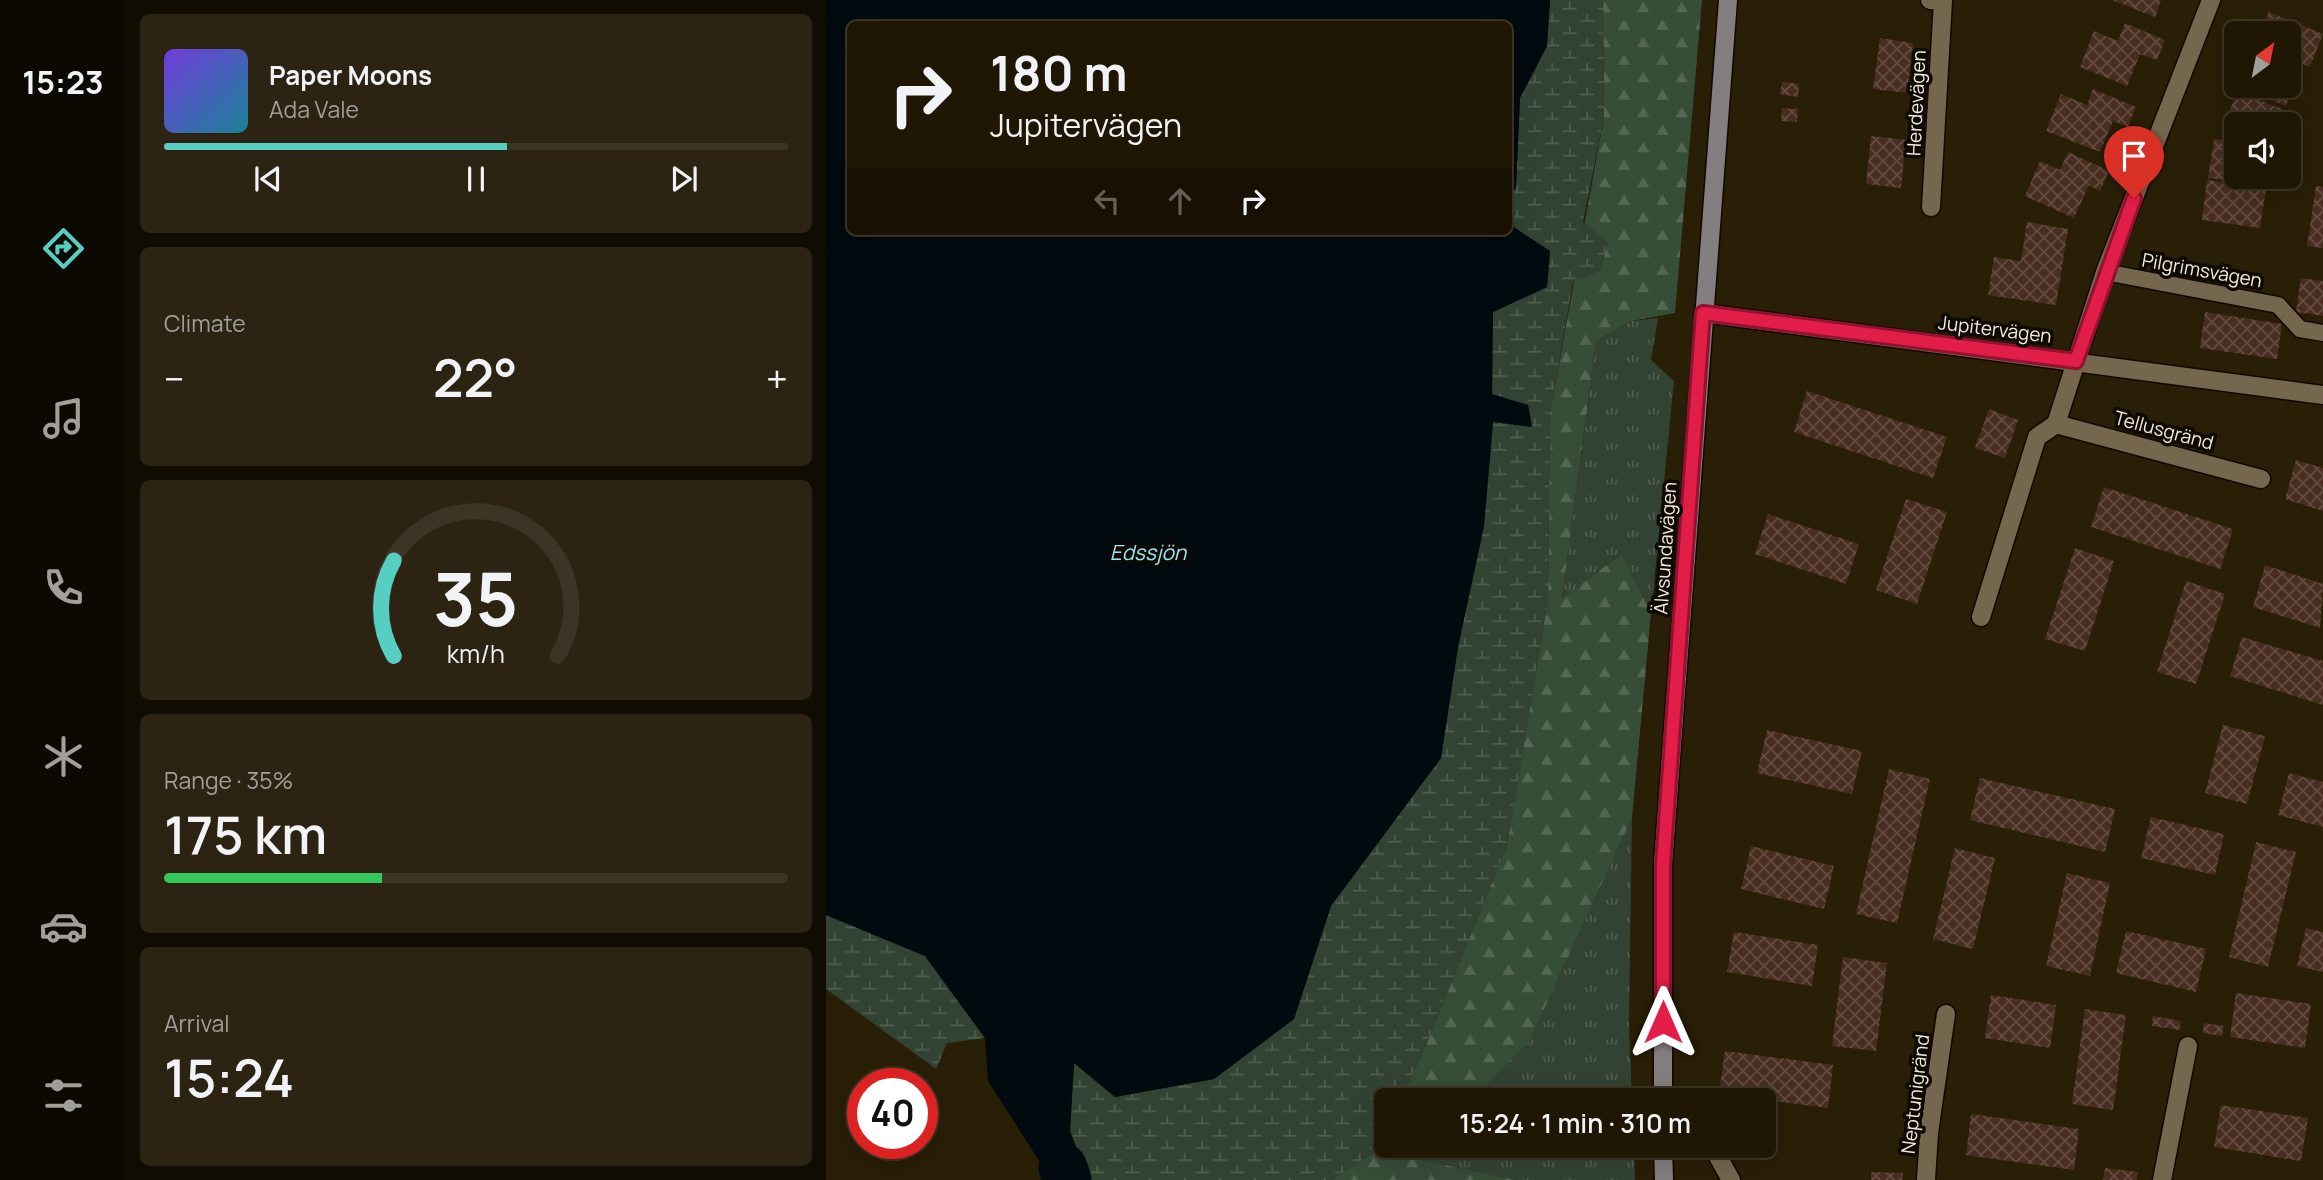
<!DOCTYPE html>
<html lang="en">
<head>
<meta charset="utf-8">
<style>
	body { margin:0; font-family:Manrope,sans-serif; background:#2c2313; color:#f1f3f6; height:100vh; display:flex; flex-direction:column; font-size:26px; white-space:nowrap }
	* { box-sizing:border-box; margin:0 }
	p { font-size:23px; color:#a19f9a }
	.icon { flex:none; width:38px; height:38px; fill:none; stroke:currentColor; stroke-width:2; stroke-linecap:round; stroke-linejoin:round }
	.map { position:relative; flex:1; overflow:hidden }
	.side { display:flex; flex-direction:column; gap:14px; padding:14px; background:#110c02; width:700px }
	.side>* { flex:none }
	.top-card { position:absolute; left:21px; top:21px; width:665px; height:214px; border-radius:10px; box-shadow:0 7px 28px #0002,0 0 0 2px #3c3526; background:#1f1604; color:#f1f3f6; overflow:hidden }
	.needle { width:46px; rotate:32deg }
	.buttons { position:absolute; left:1398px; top:21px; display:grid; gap:14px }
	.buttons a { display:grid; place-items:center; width:77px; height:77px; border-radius:10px; background:#1f1604; box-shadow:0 7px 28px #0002,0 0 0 2px #3c3526; font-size:35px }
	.speed { position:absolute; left:21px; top:1068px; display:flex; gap:14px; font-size:35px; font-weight:700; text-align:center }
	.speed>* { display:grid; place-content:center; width:91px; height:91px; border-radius:50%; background:#1f1604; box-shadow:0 7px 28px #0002,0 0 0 2px #3c3526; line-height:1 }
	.speed .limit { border:10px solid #d22; background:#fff; color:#111 }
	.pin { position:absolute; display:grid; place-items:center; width:60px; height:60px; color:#fff; margin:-72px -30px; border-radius:50% 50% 50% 0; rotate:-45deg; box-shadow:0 0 7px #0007 }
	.pin .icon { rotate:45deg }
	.me { position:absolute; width:77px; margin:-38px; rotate:0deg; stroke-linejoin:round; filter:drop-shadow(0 0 5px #0008) }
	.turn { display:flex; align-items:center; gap:24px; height:147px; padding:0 28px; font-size:32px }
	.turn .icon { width:91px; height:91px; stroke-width:2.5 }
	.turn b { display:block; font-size:49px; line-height:60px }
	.lanes { display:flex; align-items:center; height:66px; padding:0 28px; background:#0003; justify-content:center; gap:35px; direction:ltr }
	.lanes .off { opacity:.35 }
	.big { font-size:52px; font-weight:600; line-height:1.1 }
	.side .widget { flex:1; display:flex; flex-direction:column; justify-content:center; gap:10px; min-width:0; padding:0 24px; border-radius:10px; background:#2c2313 }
	.side .dial { align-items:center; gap:0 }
	.dial svg { height:182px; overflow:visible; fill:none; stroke:#3c3526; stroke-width:7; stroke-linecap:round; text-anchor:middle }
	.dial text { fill:#f1f3f6; stroke:none }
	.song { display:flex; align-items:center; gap:21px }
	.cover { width:84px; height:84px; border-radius:10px; background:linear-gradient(135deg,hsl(260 70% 55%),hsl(190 70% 35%)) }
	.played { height:7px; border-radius:4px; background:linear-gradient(90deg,#57cec2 55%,#3c3526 55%) }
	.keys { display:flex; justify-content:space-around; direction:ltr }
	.heat { display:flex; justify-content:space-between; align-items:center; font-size:38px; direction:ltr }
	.charge { height:10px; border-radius:5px; background:linear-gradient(90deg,#34c759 35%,#3c3526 0) }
	.trip { position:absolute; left:548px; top:1088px; width:402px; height:70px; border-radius:10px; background:#1f1604; box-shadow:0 7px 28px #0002,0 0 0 2px #3c3526; font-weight:600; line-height:70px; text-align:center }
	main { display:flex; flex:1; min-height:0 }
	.tab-bar { display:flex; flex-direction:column; width:126px; justify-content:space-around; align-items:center; background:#0c0902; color:#a19f9a }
	.tab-bar .icon { width:49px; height:49px }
	.tab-bar .on { color:#57cec2 }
	.tab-bar b { font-size:32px; color:#f1f3f6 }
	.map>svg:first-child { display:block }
	.grass { fill:url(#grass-tufts) }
	.forest { fill:url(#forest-firs) }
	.wetland { fill:url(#wetland-marsh) }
	.water { fill:#000a0f }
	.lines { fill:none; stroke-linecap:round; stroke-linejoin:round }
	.river { stroke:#000a0f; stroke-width:49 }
	.building { fill:url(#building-cross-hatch) }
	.lane-casing { stroke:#120800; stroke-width:19 }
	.street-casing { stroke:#120800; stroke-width:21 }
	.secondary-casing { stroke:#120800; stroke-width:21 }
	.lane { stroke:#74674d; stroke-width:16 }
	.street { stroke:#74674d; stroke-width:18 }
	.secondary { stroke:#857e80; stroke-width:18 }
	.route-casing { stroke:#92132f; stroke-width:18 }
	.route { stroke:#e11d48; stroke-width:12 }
	.labels { text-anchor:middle; stroke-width:7; stroke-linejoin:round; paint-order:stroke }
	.street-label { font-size:19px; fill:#f2eadc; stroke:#0e0902 }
	.water-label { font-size:21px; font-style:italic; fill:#9ae3f4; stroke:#0e0902 }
</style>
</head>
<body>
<main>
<nav class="tab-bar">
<b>15:23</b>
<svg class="icon on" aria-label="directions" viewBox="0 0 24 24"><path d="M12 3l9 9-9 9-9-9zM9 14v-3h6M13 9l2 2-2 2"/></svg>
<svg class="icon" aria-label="music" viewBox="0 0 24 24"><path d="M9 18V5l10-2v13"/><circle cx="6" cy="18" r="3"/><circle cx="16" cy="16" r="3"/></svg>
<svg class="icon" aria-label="phone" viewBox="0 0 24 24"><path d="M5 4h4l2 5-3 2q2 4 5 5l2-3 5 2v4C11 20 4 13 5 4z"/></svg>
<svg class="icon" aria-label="climate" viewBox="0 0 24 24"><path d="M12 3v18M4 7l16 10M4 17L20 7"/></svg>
<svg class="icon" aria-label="car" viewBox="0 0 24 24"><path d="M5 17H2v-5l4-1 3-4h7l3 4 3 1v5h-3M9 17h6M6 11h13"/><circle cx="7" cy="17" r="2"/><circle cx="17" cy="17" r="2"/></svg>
<svg class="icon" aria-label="filters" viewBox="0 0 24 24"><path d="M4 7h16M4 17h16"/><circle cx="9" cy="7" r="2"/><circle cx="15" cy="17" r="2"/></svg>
</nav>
<section class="side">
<div class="widget">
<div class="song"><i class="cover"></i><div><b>Paper Moons</b><p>Ada Vale</p></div></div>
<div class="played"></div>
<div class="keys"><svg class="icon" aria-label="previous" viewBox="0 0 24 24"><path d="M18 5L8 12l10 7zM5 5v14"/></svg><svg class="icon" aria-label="pause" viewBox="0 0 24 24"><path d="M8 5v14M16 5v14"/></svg><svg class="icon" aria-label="next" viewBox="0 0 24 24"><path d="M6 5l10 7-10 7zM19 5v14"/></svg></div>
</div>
<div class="widget"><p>Climate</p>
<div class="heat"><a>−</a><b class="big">22°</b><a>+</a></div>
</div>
<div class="widget dial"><svg viewBox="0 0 100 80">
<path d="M14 69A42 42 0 1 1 86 69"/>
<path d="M14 69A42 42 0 0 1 14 27" stroke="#57cec2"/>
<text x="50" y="56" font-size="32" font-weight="700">35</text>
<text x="50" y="72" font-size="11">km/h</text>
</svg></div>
<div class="widget"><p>Range · 35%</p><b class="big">175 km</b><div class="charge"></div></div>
<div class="widget"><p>Arrival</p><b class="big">15:24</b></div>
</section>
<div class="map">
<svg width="1497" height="1180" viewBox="0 0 1497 1180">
	<defs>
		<pattern id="grass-tufts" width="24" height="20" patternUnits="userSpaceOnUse" patternTransform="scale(1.75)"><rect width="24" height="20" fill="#324333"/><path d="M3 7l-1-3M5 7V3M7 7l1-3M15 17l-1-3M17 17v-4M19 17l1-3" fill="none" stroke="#505e50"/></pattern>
		<pattern id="forest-firs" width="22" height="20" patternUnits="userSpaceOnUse" patternTransform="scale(1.75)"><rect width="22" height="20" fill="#364d38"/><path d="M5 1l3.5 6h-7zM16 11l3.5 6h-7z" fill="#546754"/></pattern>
		<pattern id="wetland-marsh" width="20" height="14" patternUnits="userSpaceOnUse" patternTransform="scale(1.75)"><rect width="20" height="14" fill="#324333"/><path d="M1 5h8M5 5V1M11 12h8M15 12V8" fill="none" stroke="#505e50"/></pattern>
		<pattern id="building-cross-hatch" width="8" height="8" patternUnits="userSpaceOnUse" patternTransform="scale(1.75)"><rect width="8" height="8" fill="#482d20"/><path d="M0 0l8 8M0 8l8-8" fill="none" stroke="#634c40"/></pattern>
	</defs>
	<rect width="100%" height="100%" fill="#291e06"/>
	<path class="grass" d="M832,318L825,360L848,381L825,613L794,554L736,600L770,341L805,321Z
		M806,818L803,1023L806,1101H646L704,1040Z
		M602,1146H808L809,1180H691L590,1159Z"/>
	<path class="forest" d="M777,0H876L849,313L805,321L770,341L736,599L795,554L825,613L806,818L704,1040L646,1101H573L596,1055L681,845L722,598L724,414L778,117Z
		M560,1127V1146H602L591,1159L691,1180H505L548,1152Z"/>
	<path class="wetland" d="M724,0H777L778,117L757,222L783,242L774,271L747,282L724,414L722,598L681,845L596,1055L573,1101H560V1127L548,1152L505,1180H263L244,1131L248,1063L289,1097L388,1079L468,1019L505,906L615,758L632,647L658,526L667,421L706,426L702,405L666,394L667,312L721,287L724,251L683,224V201L690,186L694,98L721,46Z
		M0,915L99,956L159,1038L121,1043L110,1069L0,989Z"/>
	<path class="water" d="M0,0H724L721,46L694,98L690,187L683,201L682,24H24V231H682L683,224L724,251L721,287L667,312L666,394L702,405L706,427L667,422L658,526L632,647L615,758L505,906L468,1019L388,1079L289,1097L248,1063L244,1131L256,1164L221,1173L162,1081L159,1038L99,956L0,915Z"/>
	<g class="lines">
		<path class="river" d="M237,1168L241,1180"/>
	</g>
	<path class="building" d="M1286,0H1335L1329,17Z
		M1443,12L1497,34L1484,67L1463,59V33H1434Z
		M1299,23L1339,40L1331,60L1314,54L1301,86L1254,67L1268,31L1292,41Z
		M1054,38L1087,43L1081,93L1047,89Z
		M1463,65L1474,69L1460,106L1410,86H1463Z
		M956,82L973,84L972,97L954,94Z
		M1267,89L1310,107L1302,127L1287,121L1274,152L1220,131L1235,94L1261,105Z
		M1412,91L1458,110L1452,124H1410V132L1397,127Z
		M956,108L972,109L971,122L955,121Z
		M1045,136L1080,140L1075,188L1040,184Z
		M1388,139L1410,142V177H1441L1440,186L1382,178Z
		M1242,152L1283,171L1274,191L1263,185L1248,218L1199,196L1214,161L1234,170Z
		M1381,180L1440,188L1434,228L1376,220Z
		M1490,186L1497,187V248L1481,246Z
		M1201,222L1242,229L1230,305L1162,295L1168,257L1195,261Z
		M1475,278L1497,281V316L1470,312Z
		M1379,312L1456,324L1451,359L1374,348Z
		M981,391L1121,437L1107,478L968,432Z
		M1163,409L1192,420L1179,458L1149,448Z
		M1470,460L1497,468V511L1459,499Z
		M1278,487L1407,529L1394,569L1265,527Z
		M1080,499L1121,512L1091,604L1050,590Z
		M942,514L1033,544L1020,584L929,554Z
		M1249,548L1288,561L1259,651L1219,639Z
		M1439,565L1497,584L1494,628L1427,607Z
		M1360,581L1399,594L1370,684L1331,672Z
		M1416,637L1497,661V705L1404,676Z
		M1397,725L1439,736L1421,804L1379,793Z
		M941,730L1036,751L1026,794L931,773Z
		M1063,769L1104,779L1071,923L1030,914Z
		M1463,773L1497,782V827L1452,815Z
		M1154,778L1289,809L1279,852L1144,820Z
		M1325,817L1398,834L1389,875L1315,858Z
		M1430,842L1470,852L1442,967L1403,957Z
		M925,846L1008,866L998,909L915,889Z
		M1129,848L1169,858L1147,949L1107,939Z
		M1241,873L1284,883L1264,976L1220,966Z
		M1480,928L1497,932V972L1471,966Z
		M1300,931L1380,949L1370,992L1290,973Z
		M908,932L992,945L986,986L901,972Z
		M1017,957L1061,963L1050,1051L1006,1046Z
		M1410,993L1485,1004L1479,1048L1404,1037Z
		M1165,995L1230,1005L1224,1048L1159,1038Z
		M1259,1009L1300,1015L1287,1110L1246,1104Z
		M1327,1016L1355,1021L1353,1030L1326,1026Z
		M1378,1023L1398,1026L1396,1036L1377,1033Z
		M899,1051L1007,1065L1002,1108L893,1094Z
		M1395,1105L1482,1118L1475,1161L1388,1147Z
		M1145,1114L1253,1129L1248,1170L1140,1155Z
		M1279,1168L1312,1172L1311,1180H1277Z
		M1045,1172L1077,1173L1076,1180H1045Z"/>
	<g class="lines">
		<defs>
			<path id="lane" d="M1279,272L1452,305L1474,329L1497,333"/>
			<path id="street" d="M1104,0L1117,1L1105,207
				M877,313L1497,395
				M1230,424L1435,479
				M1155,617L1211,437L1230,424L1279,272L1385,0
				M880,1146L890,1153L905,1180
				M1100,1180L1103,1133L1120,1014
				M1336,1180L1362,1046"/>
			<path id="secondary" d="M837,1101V864L902,0
				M837,1146L838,1180"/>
		</defs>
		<use href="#lane" class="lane-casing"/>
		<use href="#street" class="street-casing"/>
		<use href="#secondary" class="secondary-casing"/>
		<use href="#lane" class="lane"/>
		<use href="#street" class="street"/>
		<use href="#secondary" class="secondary"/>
	</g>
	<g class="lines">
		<defs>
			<path id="route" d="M837,1022V864L877,313L1250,361L1308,198"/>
		</defs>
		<use href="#route" class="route-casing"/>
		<use href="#route" class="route"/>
	</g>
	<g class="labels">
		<g class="street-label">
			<text transform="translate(1090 103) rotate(-87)" y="7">Herdevägen</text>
			<text transform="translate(1376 270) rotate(10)" y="7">Pilgrimsvägen</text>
			<text transform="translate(1169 329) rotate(7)" y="7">Jupitervägen</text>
			<text transform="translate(1338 430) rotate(15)" y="7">Tellusgränd</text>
			<text transform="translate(839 548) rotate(-86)" y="7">Älvsundavägen</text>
			<text transform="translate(1089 1094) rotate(-83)" y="7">Neptunigränd</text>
		</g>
		<g class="water-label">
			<text x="322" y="560">Edssjön</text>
		</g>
	</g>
</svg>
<div class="buttons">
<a><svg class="needle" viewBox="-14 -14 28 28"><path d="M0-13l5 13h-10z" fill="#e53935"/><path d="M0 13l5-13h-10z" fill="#a19f9a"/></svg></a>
<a><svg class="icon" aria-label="sound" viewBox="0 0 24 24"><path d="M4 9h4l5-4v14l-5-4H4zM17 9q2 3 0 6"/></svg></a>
</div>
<div class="speed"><div class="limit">40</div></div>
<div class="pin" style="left:1308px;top:198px;background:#d93025"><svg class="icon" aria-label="arrive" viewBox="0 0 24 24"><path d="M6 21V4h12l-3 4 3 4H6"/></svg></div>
<svg class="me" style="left:837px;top:1022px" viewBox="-20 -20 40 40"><path d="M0-17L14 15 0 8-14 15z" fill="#e11d48" stroke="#fff" stroke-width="4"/></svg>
<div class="trip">15:24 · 1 min · 310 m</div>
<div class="top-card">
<div class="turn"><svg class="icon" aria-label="right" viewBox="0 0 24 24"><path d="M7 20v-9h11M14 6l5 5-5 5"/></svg><div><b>180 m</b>Jupitervägen</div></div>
<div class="lanes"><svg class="icon off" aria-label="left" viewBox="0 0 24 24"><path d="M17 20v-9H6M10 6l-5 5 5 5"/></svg><svg class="icon off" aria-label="ahead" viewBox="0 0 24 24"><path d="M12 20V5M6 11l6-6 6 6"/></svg><svg class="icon" aria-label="right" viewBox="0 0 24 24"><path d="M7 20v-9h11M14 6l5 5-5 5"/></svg></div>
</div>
</div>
</main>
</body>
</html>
